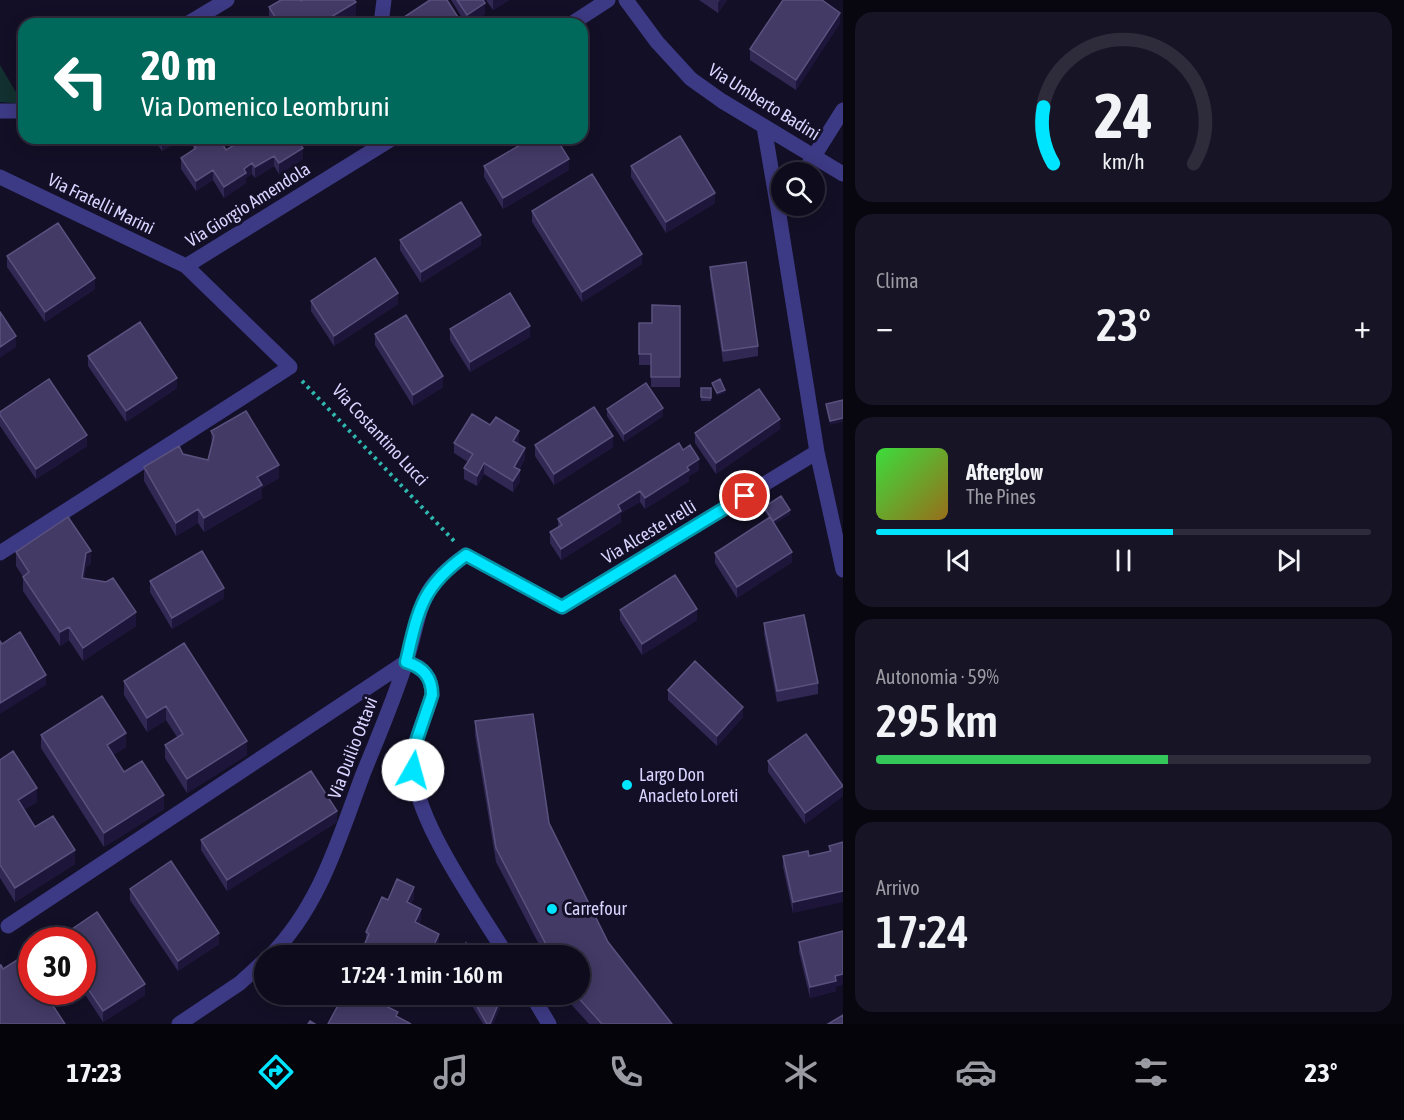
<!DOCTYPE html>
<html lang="it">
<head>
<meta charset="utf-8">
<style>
	body { margin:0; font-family:"Asap Condensed",sans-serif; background:#171425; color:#f1f3f6; height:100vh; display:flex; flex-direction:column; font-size:22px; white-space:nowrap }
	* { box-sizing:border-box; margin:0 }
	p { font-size:20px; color:#9b9ba3 }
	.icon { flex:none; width:33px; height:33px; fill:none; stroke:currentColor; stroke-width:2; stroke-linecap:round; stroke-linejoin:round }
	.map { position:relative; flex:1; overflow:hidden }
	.side { display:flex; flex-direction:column; gap:12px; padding:12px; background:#08060f; width:561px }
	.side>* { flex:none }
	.banner { position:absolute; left:18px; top:18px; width:570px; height:126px; border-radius:18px; box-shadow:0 3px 15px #0003,0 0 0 2px #2e2b3b; background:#00695c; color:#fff; overflow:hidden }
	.buttons { position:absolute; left:771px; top:162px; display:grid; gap:12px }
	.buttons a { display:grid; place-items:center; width:54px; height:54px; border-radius:50%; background:#0e0b1c; box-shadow:0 3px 15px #0003,0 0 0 2px #2e2b3b; font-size:30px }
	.speed { position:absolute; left:18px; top:927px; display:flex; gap:12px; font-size:30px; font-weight:700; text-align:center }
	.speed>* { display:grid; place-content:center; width:78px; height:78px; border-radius:50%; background:#0e0b1c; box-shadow:0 3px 15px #0003,0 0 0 2px #2e2b3b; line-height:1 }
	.speed .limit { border:9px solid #d22; background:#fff; color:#111 }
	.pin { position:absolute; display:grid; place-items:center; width:51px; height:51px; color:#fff; margin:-26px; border:3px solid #fff; border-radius:50%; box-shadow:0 2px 6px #0007 }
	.me { position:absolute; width:66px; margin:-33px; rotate:7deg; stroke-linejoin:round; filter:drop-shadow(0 0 4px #0008) }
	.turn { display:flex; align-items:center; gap:21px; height:126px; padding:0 24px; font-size:27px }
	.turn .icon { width:78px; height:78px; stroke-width:2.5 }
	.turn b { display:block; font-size:42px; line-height:51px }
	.big { font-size:45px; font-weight:600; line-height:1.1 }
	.side .card { flex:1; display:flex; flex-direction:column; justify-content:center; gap:9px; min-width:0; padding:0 21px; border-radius:18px; background:#171425 }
	.side .dial { align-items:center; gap:0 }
	.dial svg { height:156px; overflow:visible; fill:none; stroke:#2e2b3b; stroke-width:7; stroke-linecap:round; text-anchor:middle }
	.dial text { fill:#f1f3f6; stroke:none }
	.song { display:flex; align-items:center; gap:18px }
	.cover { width:72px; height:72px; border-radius:9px; background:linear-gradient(135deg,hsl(120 70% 55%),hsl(40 70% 35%)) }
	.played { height:6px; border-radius:3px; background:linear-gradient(90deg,#00e5ff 60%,#2e2b3b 60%) }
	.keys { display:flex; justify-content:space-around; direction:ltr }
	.heat { display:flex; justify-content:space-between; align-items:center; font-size:33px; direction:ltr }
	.charge { height:9px; border-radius:4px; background:linear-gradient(90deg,#34c759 59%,#2e2b3b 0) }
	.trip { position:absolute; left:254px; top:945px; width:336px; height:60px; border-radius:30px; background:#0e0b1c; box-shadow:0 3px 15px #0003,0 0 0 2px #2e2b3b; font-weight:600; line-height:60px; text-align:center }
	.tab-bar { display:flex; height:96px; justify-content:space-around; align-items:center; background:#06040b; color:#9b9ba3 }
	.tab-bar .icon { width:42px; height:42px }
	.tab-bar .active { color:#00e5ff }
	.tab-bar b { font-size:27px; color:#f1f3f6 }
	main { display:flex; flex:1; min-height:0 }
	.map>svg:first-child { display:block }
	.green { fill:#12302f }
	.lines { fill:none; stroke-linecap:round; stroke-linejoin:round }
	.path { stroke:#2fb8b0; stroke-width:4; stroke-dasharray:3 4.5; stroke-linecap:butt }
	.minor { stroke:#3d3a85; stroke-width:15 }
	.wall { fill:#312854 }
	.shaded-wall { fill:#1d163a }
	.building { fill:#433a66; stroke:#5a527e; stroke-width:1.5 }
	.route-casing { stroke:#0095a6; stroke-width:15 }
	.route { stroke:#00e5ff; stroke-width:10 }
	.poi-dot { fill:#00e5ff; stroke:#130f26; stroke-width:2 }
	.labels { text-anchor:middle; stroke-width:6; stroke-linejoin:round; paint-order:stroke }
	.street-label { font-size:18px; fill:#d9d4ff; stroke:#130f26 }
	.poi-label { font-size:18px; fill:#d9d4ff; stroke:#130f26; text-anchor:start }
</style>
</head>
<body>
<main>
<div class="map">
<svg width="843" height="1024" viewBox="0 0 843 1024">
	<rect width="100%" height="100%" fill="#130f26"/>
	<path class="green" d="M0,65L23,104L0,102Z"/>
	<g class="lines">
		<path class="path" d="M302,381L454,541"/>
		<path class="minor" d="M626,0L657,42L691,79L722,101L843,174
			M187,24L227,0
			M381,24L384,0
			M571,24L608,0
			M0,111H24
			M764,127L778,209
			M804,172L843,110
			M0,177L186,266L290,367L0,553
			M782,204L778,209L817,452L843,570
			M186,266L393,138
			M8,926L406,662C423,667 432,677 432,695C426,717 414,738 413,761C410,815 479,909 507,956
			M270,956C320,906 339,838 363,774C378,737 394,700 406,662C423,609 415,591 466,555L562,607L817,452
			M531,994L549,1024
			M179,1024L240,983L264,961"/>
	</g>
	<path class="wall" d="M451,0H483L485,14L469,24H466Z
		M486,0H509L493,10Z
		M699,0H727L718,13Z
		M301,1L356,16L342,24H270L269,21V7Z
		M840,23L796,90L750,60V49Z
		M146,138H184L162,151L155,141L150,144Z
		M193,144L226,150L241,145L301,146L303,159L279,174L274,166L255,178L252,174L246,178V183L224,198L213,180L196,191L181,169V158L193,150Z
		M484,166L569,170L503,209L484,177Z
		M631,166L715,203L666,233L631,177Z
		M532,211L642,264L582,302L532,222Z
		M400,240L481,245L421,283L400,250Z
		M7,256L95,289L45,322L7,267Z
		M710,267L758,346V356L723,362L710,278Z
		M311,301L398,304L334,346L311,311Z
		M680,306V387H651V365H639V323H652Z
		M450,329L530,337L470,372L450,340Z
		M375,334L443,387L413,406L375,345Z
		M88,356L177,388L126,422L88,366Z
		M701,388H711V401H701Z
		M607,409L663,416L624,442L607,416Z
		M0,412L87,446L36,479L0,426Z
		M780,429L716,474L695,443V433Z
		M211,431L279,478L262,488V498L204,532L198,523L176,536L144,481V467L183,454L208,460L212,445Z
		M519,442L518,444L525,459L519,470L520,481L513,492L484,474L477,486L464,479V468L468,462L454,453V443Z
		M535,445L613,447L554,485L535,456Z
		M683,450L699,470L689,476V481L645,509L640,502L621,513V522L561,560L550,543V532L558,527V519Z
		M764,507L790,514L774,524L792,562L737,598L715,563V553L769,518L764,510Z
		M16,552L91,564L86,567L84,579L136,626L83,661L69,640L60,646L23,591V577L16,566Z
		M150,581L224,598L172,629L150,592Z
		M620,610L697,620L642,655L620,620Z
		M764,623L818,683V694L777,702L764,634Z
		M124,681L247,755L187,793L165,758V745L177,737L166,720L147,732L124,695Z
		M668,690L743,717L717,746L668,700Z
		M475,721L549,823L608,942L672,1024H589L570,1003L565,994H579V956H545L496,862L475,735Z
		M41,735L126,747L113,755L124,772L164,809L104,847L41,748Z
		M0,760L37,802L24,810L35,827L75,864L15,902L0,878Z
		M768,761L843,796L805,824L768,772Z
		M337,822L227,891L201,850V840Z
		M843,842L793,913L783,867V856H809L829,851V846Z
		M130,889L219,944L178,971L130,900Z
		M414,898L411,904L421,919L419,924L439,944L437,949L440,956H361V952L366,942V932L388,900Z
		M97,912L145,984V995L103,1022L82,990V940H56Z
		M799,942L836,987V991L810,998L799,952Z
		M399,994H424L418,1006L399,998Z
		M465,994H496L500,1008L493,1024H483Z"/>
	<path class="shaded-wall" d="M493,0H509L493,10Z
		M720,0H727L718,13V3Z
		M356,2V16L342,24H331V17Z
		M485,3V14L469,24H467V15Z
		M840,13V23L796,90V80Z
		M150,138H155V141L150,144Z
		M162,138H184L162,151Z
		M297,138H314L296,149V139Z
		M303,148V159L279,174V163Z
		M274,156V166L255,178V167Z
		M569,159V170L503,209V198Z
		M252,163V174L246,178V183L224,198V187L244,169Z
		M213,170V180L196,191V181Z
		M715,193V203L666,233V222Z
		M481,235V245L421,283V272Z
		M642,254V264L582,302V292Z
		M95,278V289L45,322V312Z
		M398,293V304L334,346V336Z
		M530,326V337L470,372V362Z
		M16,336V347L0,358V347Z
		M443,376V387L413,406V395Z
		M177,378V388L126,422V411Z
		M725,390V393L717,396V393Z
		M663,408V416L624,442V434Z
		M843,418V422L830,425V421Z
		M780,419V429L716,474V463Z
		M519,431V442L513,452V441Z
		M87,435V446L36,479V469Z
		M613,436V447L554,485V474Z
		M525,448V459L514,477V467Z
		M699,459V470L689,476V481L645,509V498Z
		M484,463V474L477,486V476Z
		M279,465V478L262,488V498L204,532V518L257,477Z
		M520,470V481L513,492V481Z
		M640,491V502L621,513V522L561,560V549L618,505Z
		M198,509V523L176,536V523Z
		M790,510V514L773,525V521Z
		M91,551V564L86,567L82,592V578L86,553Z
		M792,552V562L737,598V587Z
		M224,588V598L172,629V618Z
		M697,609V620L642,655V644Z
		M136,612V626L83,661V648Z
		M69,627V640L60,646V632Z
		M46,675V685L0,714V703Z
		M166,706V720L147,732V718Z
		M743,707V717L717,746V736Z
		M126,733V747L107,759V745Z
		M247,741V755L187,793V779Z
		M843,786V796L805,824V813Z
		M37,788V802L18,814V800Z
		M164,795V809L104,847V833Z
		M337,811V822L227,891V880Z
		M75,850V864L15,902V888Z
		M414,887V898L407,913V902Z
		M843,891V902L793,913V902Z
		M421,909V919L415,933V922Z
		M219,933V944L178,971V961Z
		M439,934V944L434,956L433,947Z
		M843,974V985L836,987V991L810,998V987L835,976Z
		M145,984V995L103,1022V1011Z
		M419,994H424L418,1006V996Z
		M500,1000V1008L493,1024H490Z"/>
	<path class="building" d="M281,0H300L301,1L303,0H354L356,2L331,17L335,24H270L277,20L269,7Z
		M430,0H447L461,22L457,24H437L436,22L433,24H400L398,21Z
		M457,0H483L485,3L467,15Z
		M783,0H822L840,13L796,80L750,49Z
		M680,136L715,193L666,222L631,166Z
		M202,138H219L226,150L239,142L241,145L251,138H297L296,139L303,148L279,163L274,156L255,167L252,163L244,169L246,173L224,187L213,170L196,181L181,158L196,148L193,144Z
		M532,138H556L569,159L503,198L484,166Z
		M592,174L642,254L582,292L532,211Z
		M461,202L481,235L421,272L400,240Z
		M58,223L95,278L45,312L7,256Z
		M375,258L398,293L334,336L311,301Z
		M746,262L758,346L723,351L710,267Z
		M510,293L530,326L470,362L450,329Z
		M652,305L680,306V377H651V354H639V323H652Z
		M0,312L16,336L0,347Z
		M406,315L443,376L413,395L375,334Z
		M140,322L177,378L126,411L88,356Z
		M49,379L87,435L36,469L0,415V412Z
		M720,379L725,390L717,393L712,383Z
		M646,383L663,408L624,434L607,409Z
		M701,388H711V398L701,397Z
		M759,389L780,419L716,463L695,433Z
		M843,400V418L830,421L826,404Z
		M594,407L613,436L554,474L535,445Z
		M246,411L279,465L257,477L262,485L204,518L198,509L176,523L144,467L179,446L183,454L208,460L214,436L211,431Z
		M472,414L490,425L496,417L519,431L513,441L525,448L514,467L520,470L513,481L484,463L477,476L464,468L473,454L454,443Z
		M679,443L683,450L690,445L699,459L687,467L689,470L645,498L640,491L618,505L621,511L561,549L550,532L562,525L558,519Z
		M781,496L790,510L773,521L764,507Z
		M68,517L91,551L86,553L82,578L106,582L113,578L136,612L83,648L69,627L60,632L23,577L29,572L16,552Z
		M770,517L792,552L737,587L715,553Z
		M202,551L224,588L172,618L150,581Z
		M675,575L697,609L642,644L620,610Z
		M804,615L818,683L777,691L764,623Z
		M20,632L46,675L0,703V641L2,644Z
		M184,643L247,741L187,779L165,745L183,734L166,706L147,718L124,681Z
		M695,661L743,707L717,736L668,690Z
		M102,696L126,733L107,745L124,772L142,761L164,795L104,833L41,735Z
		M533,714L549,823L608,942L672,1024H602L575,994H579V956H552L496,848L475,721Z
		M806,734L843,786L805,813L768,761Z
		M13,751L37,788L18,800L35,827L53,816L75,850L15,888L0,865V760Z
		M311,771L337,811L227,880L201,840Z
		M843,842V891L793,902L783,856L808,851L809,856L831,851L829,846Z
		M171,861L219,933L178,961L130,889Z
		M397,879L414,887L407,902L421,909L415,922L439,934L433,947L440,950L437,956H368L361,952L369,934L366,932L382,897L388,900Z
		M97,912L145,984L103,1011L82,980V940H56Z
		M843,931V974L835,976L836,981L810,987L799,942Z
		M466,943L473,956H461Z
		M22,957L32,972V992H44L65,1024H0V965H1L3,969Z
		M344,994L360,1003L362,998L372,1004L374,1000L398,1012L396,1016L411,1024H328Z
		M470,994H496L500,1000L490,1024H487Z
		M843,1015V1024H828Z
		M310,1021L315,1024H308Z"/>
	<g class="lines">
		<defs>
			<path id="route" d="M413,770L417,739L432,695C432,677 423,667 406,662C418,611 421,587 466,555L562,607L745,496"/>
		</defs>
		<use href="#route" class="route-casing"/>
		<use href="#route" class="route"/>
	</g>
	<g class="poi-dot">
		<circle cx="627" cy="785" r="6"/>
		<circle cx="552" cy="909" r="6"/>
	</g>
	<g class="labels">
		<g class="street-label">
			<text transform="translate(764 102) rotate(32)" y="6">Via Umberto Badini</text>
			<text transform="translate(101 204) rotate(26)" y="6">Via Fratelli Marini</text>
			<text transform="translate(248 205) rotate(-32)" y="6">Via Giorgio Amendola</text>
			<text transform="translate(380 435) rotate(47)" y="6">Via Costantino Lucci</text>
			<text transform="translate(649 532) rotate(-31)" y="6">Via Alceste Irelli</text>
			<text transform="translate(353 748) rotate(-69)" y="6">Via Duilio Ottavi</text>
		</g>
		<g class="poi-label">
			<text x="639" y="781">Largo Don<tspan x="639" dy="21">Anacleto Loreti</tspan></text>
			<text x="564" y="915">Carrefour</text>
		</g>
	</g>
</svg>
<div class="buttons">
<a><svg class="icon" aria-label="search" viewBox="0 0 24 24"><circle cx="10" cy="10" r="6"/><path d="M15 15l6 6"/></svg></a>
</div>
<div class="speed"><div class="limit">30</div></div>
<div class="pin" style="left:745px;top:496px;background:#d93025"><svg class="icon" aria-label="arrive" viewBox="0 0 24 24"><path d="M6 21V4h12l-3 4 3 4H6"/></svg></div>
<svg class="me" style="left:413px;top:770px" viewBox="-20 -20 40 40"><circle r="19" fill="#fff"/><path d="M0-13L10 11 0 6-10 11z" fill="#00e5ff"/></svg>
<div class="trip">17:24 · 1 min · 160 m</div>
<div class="banner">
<div class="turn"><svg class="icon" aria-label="left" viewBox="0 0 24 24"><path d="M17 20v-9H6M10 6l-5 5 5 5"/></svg><div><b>20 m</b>Via Domenico Leombruni</div></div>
</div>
</div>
<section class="side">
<div class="card dial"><svg viewBox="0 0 100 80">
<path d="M14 69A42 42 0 1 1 86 69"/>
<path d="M14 69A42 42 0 0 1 9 40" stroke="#00e5ff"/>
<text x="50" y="56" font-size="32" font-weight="700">24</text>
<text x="50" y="72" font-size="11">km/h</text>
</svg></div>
<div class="card"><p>Clima</p>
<div class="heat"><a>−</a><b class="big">23°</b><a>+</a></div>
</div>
<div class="card">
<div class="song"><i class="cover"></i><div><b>Afterglow</b><p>The Pines</p></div></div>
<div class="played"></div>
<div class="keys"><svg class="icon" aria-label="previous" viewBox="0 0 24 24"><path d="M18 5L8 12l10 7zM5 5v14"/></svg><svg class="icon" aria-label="pause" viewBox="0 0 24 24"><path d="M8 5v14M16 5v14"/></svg><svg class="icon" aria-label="next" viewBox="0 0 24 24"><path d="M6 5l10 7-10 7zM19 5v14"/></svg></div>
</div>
<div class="card"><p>Autonomia · 59%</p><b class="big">295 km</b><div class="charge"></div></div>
<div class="card"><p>Arrivo</p><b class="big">17:24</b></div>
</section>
</main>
<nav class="tab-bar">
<b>17:23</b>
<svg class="icon active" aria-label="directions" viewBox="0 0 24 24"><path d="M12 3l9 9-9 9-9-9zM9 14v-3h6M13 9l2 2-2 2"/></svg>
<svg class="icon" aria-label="music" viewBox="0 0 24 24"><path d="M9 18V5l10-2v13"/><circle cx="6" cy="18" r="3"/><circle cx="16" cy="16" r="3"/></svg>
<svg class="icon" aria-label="phone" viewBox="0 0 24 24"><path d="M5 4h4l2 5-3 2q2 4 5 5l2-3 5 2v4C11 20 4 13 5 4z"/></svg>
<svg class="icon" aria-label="climate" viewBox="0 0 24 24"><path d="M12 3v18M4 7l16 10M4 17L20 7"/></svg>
<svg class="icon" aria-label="car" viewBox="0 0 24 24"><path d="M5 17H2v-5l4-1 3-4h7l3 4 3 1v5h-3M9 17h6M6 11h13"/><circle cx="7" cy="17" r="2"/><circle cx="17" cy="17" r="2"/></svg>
<svg class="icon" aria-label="filters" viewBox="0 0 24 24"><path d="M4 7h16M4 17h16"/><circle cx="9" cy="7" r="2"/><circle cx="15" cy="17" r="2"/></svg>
<b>23°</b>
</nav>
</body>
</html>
